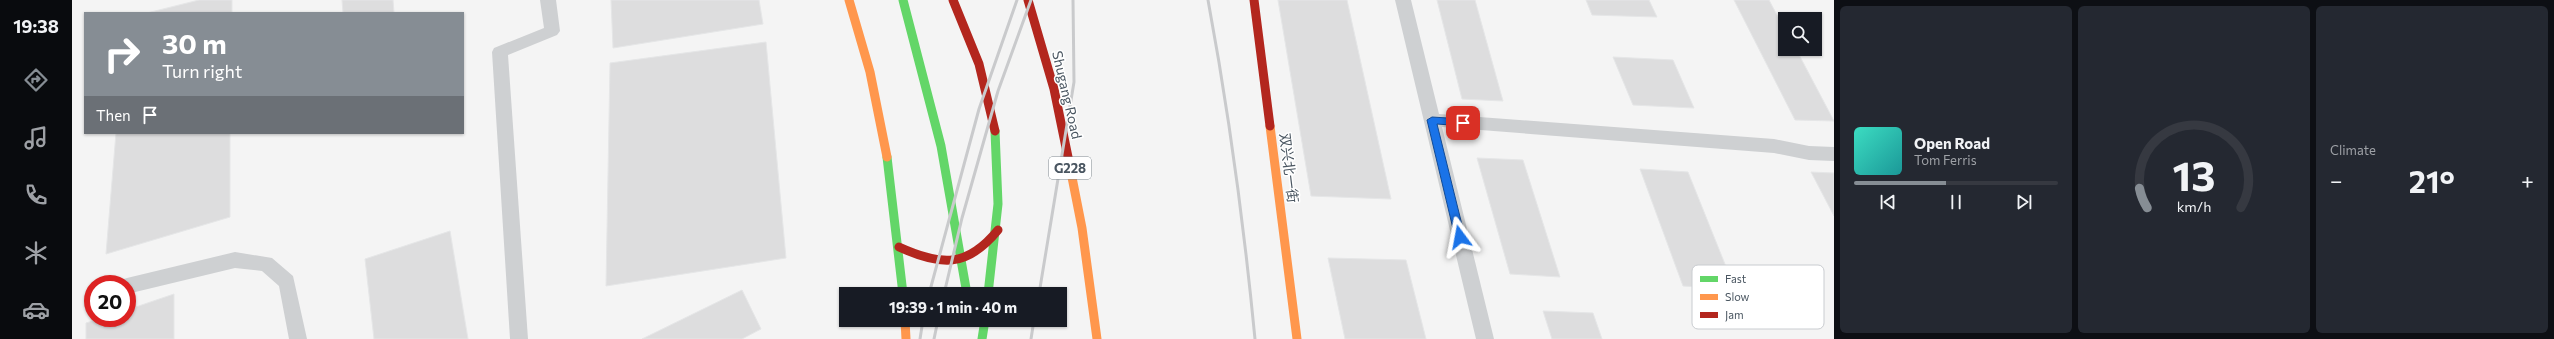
<!DOCTYPE html>
<html lang="en">
<head>
<meta charset="utf-8">
<style>
	body { margin:0; font-family:Commissioner,"Noto Sans SC",sans-serif; background:#242831; color:#f1f3f6; height:100vh; display:flex; flex-direction:column; font-size:15px; white-space:nowrap }
	* { box-sizing:border-box; margin:0 }
	p { font-size:13px; color:#9ea1a6 }
	.icon { flex:none; width:22px; height:22px; fill:none; stroke:currentColor; stroke-width:2; stroke-linecap:round; stroke-linejoin:round }
	.map { position:relative; flex:1; overflow:hidden }
	.panel { display:flex; flex-direction:column; gap:6px; padding:6px; background:#0d0f14; width:720px }
	.panel>* { flex:none }
	.hud { position:absolute; left:12px; top:12px; width:380px; height:122px; border-radius:0px; box-shadow:0 1px 3px #0004; background:#868d94; color:#fff; overflow:hidden }
	.buttons { position:absolute; left:1706px; top:12px; display:grid; gap:8px }
	.buttons a { display:grid; place-items:center; width:44px; height:44px; border-radius:0px; background:#171b24; box-shadow:0 1px 3px #0004; font-size:20px }
	.speed { position:absolute; left:12px; top:275px; display:flex; gap:8px; font-size:20px; font-weight:700; text-align:center }
	.speed>* { display:grid; place-content:center; width:52px; height:52px; border-radius:50%; background:#171b24; box-shadow:0 1px 3px #0004; line-height:1 }
	.speed .limit { border:6px solid #d22; background:#fff; color:#111 }
	.pin { position:absolute; display:grid; place-items:center; width:34px; height:34px; color:#fff; margin:-17px; border-radius:8px; box-shadow:0 2px 6px #0006 }
	.me { position:absolute; width:44px; margin:-22px; rotate:347deg; stroke-linejoin:round; filter:drop-shadow(0 0 3px #0008) }
	.turn { display:flex; align-items:center; gap:14px; height:84px; padding:0 12px; font-size:18px }
	.turn .icon { width:52px; height:52px; stroke-width:2.5 }
	.turn b { display:block; font-size:28px; line-height:34px }
	.then { display:flex; align-items:center; height:38px; padding:0 12px; background:#0003; gap:8px; font-size:15px }
	.big { font-size:30px; font-weight:700; line-height:1.1 }
	.panel .widget { flex:1; display:flex; flex-direction:column; justify-content:center; gap:6px; min-width:0; padding:0 14px; border-radius:6px; background:#242831 }
	.panel .dial { align-items:center; gap:0 }
	.dial svg { height:104px; overflow:visible; fill:none; stroke:#363941; stroke-width:7; stroke-linecap:round; text-anchor:middle }
	.dial text { fill:#f1f3f6; stroke:none }
	.song { display:flex; align-items:center; gap:12px }
	.cover { width:48px; height:48px; border-radius:6px; background:linear-gradient(135deg,hsl(170 70% 55%),hsl(180 70% 35%)) }
	.played { height:4px; border-radius:2px; background:linear-gradient(90deg,#868d94 45%,#363941 45%) }
	.keys { display:flex; justify-content:space-around; direction:ltr }
	.heat { display:flex; justify-content:space-between; align-items:center; font-size:22px; direction:ltr }
	.panel .tiles { flex:1; display:grid; gap:6px; grid-template-columns:repeat(3,1fr) }
	.trip { position:absolute; left:767px; top:287px; width:228px; height:40px; border-radius:0px; background:#171b24; box-shadow:0 1px 3px #0004; font-weight:700; line-height:40px; text-align:center }
	main { display:flex; flex:1; min-height:0 }
	.dock { display:flex; flex-direction:column; width:72px; justify-content:space-around; align-items:center; background:#090b0e; color:#9ea1a6 }
	.dock .icon { width:28px; height:28px }
	.dock .active { color:#868d94 }
	.dock b { font-size:18px; color:#f1f3f6 }
	.map>svg:first-child { display:block }
	.building { fill:#ddddde; stroke:#e5e6e7 }
	.lines { fill:none; stroke-linecap:round; stroke-linejoin:round }
	.lane { fill:#ced0d2; fill-rule:evenodd }
	.fast { stroke:#63d668; stroke-width:9 }
	.slow { stroke:#ff974d; stroke-width:9 }
	.jam { stroke:#b3261e; stroke-width:9 }
	.rail { stroke:#c9cacc; stroke-width:3 }
	.route { fill:#1a73e8; stroke:#114b97 }
	.labels { text-anchor:middle; stroke-width:3; stroke-linejoin:round; paint-order:stroke }
	.shield { fill:#fff; stroke:#808990; stroke-width:1 }
	.shield-label { font-size:13px; font-weight:bold; fill:#4a5661 }
	.street-label { font-size:14px; fill:#4a5661; stroke:#fff }
	.key { fill:#fff; stroke:#c9ccd0; stroke-width:1 }
	.key-label { font-size:11px; fill:#4a5661 }
</style>
</head>
<body>
<main>
<nav class="dock">
<b>19:38</b>
<svg class="icon active" aria-label="directions" viewBox="0 0 24 24"><path d="M12 3l9 9-9 9-9-9zM9 14v-3h6M13 9l2 2-2 2"/></svg>
<svg class="icon" aria-label="music" viewBox="0 0 24 24"><path d="M9 18V5l10-2v13"/><circle cx="6" cy="18" r="3"/><circle cx="16" cy="16" r="3"/></svg>
<svg class="icon" aria-label="phone" viewBox="0 0 24 24"><path d="M5 4h4l2 5-3 2q2 4 5 5l2-3 5 2v4C11 20 4 13 5 4z"/></svg>
<svg class="icon" aria-label="climate" viewBox="0 0 24 24"><path d="M12 3v18M4 7l16 10M4 17L20 7"/></svg>
<svg class="icon" aria-label="car" viewBox="0 0 24 24"><path d="M5 17H2v-5l4-1 3-4h7l3 4 3 1v5h-3M9 17h6M6 11h13"/><circle cx="7" cy="17" r="2"/><circle cx="17" cy="17" r="2"/></svg>
</nav>
<div class="map">
<svg width="1762" height="339" viewBox="0 0 1762 339">
	<rect width="100%" height="100%" fill="#f4f4f4"/>
	<path class="building" d="M127,0H160V13H75Z
		M270,0H321L322,13H271Z
		M539,0H687L691,24L541,48Z
		M1206,0H1275L1319,199L1239,196Z
		M1365,0H1403L1431,101L1390,99Z
		M1514,0H1577L1585,17L1520,15Z
		M1662,0H1697L1713,30V49H1724L1762,121L1723,120Z
		M694,42L714,258L534,286L538,63Z
		M1541,57L1601,60L1622,108L1561,105Z
		M44,133H158V217L34,254Z
		M1405,158L1451,160L1488,277L1438,274Z
		M1568,169L1616,172L1663,289L1611,286Z
		M1739,172L1762,173V216Z
		M378,231L396,339H302L293,259Z
		M1256,258L1334,260L1354,339H1273Z
		M670,290L689,329L670,339H570Z
		M102,294V339H14V323L30,318H55V310Z
		M1471,311L1521,313L1530,339H1480Z"/>
	<g class="lines">
		<path class="lane" d="M468,0H484L488,31L485,35L436,55L456,339H438L420,52L422,48L472,28Z
			M1323,0H1339L1367,114L1702,139L1737,146L1762,147V161L1737,160L1702,153L1370,127L1422,339H1404Z
			M163,252L200,258L221,276L235,339H217L207,286L190,271L163,268L55,294V284H47L49,280L55,278Z"/>
		<path class="fast" d="M831,0L869,146L895,294
			M815,157L831,294
			M916,294L926,204L923,131
			M910,339L913,320"/>
		<path class="slow" d="M777,0L798,72L815,157
			M1198,126L1225,339
			M997,162L1010,228L1025,339
			M833,320L834,339"/>
		<path class="jam" d="M881,0L907,64L923,131
			M956,0L982,89L997,162
			M1182,0L1198,126
			M827,247C869,266 895,268 926,230"/>
		<path class="rail" d="M1136,0C1157,113 1172,225 1183,339
			M857,294L907,109L945,0
			M872,294L890,218L926,91L959,0
			M967,294L1002,82L1001,0
			M848,339L851,320
			M862,339L866,320
			M959,339L962,320"/>
	</g>
	<path class="route" d="M1360,117L1391,119L1396,123L1391,126L1365,124L1393,237L1388,241L1383,237L1355,120Z"/>
	<g class="labels">
		<rect class="shield" x="977" y="157" width="42" height="22" rx="3"/>
		<g class="shield-label">
			<text x="998" y="173">G228</text>
		</g>
		<g class="street-label">
			<text transform="translate(995 95) rotate(77)" y="5">Shugang Road</text>
			<text transform="translate(1217 168) rotate(83)" y="5">双兴北一街</text>
		</g>
	</g>
	<rect x="1620" y="265" width="132" height="64" rx="6" class="key"/>
	<rect x="1628" y="276" width="18" height="6" fill="#63d668"/>
	<rect x="1628" y="294" width="18" height="6" fill="#ff974d"/>
	<rect x="1628" y="312" width="18" height="6" fill="#b3261e"/>
	<g class="key-label">
		<text x="1653" y="283">Fast</text>
		<text x="1653" y="301">Slow</text>
		<text x="1653" y="319">Jam</text>
	</g>
</svg>
<div class="buttons">
<a><svg class="icon" aria-label="search" viewBox="0 0 24 24"><circle cx="10" cy="10" r="6"/><path d="M15 15l6 6"/></svg></a>
</div>
<div class="speed"><div class="limit">20</div></div>
<div class="pin" style="left:1391px;top:123px;background:#d93025"><svg class="icon" aria-label="arrive" viewBox="0 0 24 24"><path d="M6 21V4h12l-3 4 3 4H6"/></svg></div>
<svg class="me" style="left:1388px;top:237px" viewBox="-20 -20 40 40"><path d="M0-17L14 15 0 8-14 15z" fill="#1a73e8" stroke="#fff" stroke-width="4"/></svg>
<div class="trip">19:39 · 1 min · 40 m</div>
<div class="hud">
<div class="turn"><svg class="icon" aria-label="right" viewBox="0 0 24 24"><path d="M7 20v-9h11M14 6l5 5-5 5"/></svg><div><b>30 m</b>Turn right</div></div>
<div class="then">Then<svg class="icon" aria-label="arrive" viewBox="0 0 24 24"><path d="M6 21V4h12l-3 4 3 4H6"/></svg></div>
</div>
</div>
<section class="panel">
<div class="tiles">
<div class="widget">
<div class="song"><i class="cover"></i><div><b>Open Road</b><p>Tom Ferris</p></div></div>
<div class="played"></div>
<div class="keys"><svg class="icon" aria-label="previous" viewBox="0 0 24 24"><path d="M18 5L8 12l10 7zM5 5v14"/></svg><svg class="icon" aria-label="pause" viewBox="0 0 24 24"><path d="M8 5v14M16 5v14"/></svg><svg class="icon" aria-label="next" viewBox="0 0 24 24"><path d="M6 5l10 7-10 7zM19 5v14"/></svg></div>
</div>
<div class="widget dial"><svg viewBox="0 0 100 80">
<path d="M14 69A42 42 0 1 1 86 69"/>
<path d="M14 69A42 42 0 0 1 8 54" stroke="#868d94"/>
<text x="50" y="56" font-size="32" font-weight="700">13</text>
<text x="50" y="72" font-size="11">km/h</text>
</svg></div>
<div class="widget"><p>Climate</p>
<div class="heat"><a>−</a><b class="big">21°</b><a>+</a></div>
</div>
</div>
</section>
</main>
</body>
</html>
